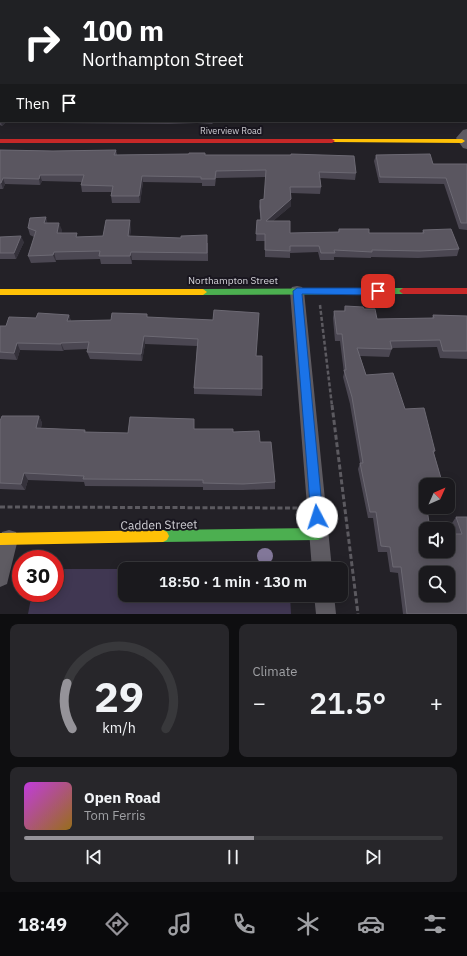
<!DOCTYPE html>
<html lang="en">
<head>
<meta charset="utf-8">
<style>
	body { margin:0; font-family:"IBM Plex Sans",sans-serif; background:#27262a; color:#f1f3f6; height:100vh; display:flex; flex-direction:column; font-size:15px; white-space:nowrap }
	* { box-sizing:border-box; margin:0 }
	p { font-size:13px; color:#9fa0a4 }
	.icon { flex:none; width:22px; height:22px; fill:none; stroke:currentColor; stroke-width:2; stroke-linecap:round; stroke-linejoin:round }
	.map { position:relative; height:614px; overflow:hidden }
	.sheet { display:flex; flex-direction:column; gap:10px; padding:10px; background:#0e0e10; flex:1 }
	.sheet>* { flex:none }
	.top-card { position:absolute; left:0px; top:0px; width:467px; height:122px; box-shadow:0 2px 10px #0003,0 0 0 1px #38383b; background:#202124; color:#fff; overflow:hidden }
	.needle { width:26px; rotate:45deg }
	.buttons { position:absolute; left:419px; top:478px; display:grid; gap:8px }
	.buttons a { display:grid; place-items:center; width:36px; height:36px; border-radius:8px; background:#1a191d; box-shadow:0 2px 10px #0003,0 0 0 1px #38383b; font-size:20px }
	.speed { position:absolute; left:12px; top:550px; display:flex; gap:8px; font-size:20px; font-weight:700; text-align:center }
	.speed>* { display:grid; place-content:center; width:52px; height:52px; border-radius:50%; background:#1a191d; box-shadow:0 2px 10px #0003,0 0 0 1px #38383b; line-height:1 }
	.speed .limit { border:6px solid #d22; background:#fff; color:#111 }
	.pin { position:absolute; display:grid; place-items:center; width:34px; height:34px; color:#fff; margin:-17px; border-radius:8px; box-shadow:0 2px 6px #0006 }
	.me { position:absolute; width:44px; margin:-22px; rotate:355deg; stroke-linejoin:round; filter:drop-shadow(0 0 3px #0008) }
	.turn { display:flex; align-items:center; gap:14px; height:84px; padding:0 16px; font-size:18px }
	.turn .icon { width:52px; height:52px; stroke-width:2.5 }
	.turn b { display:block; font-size:28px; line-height:34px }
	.then { display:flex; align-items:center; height:38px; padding:0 16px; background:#0003; gap:8px; font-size:15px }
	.big { font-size:30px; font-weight:600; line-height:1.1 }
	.sheet .widget { flex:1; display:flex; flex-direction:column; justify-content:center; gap:6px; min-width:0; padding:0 14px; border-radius:8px; background:#27262a }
	.sheet .dial { align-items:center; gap:0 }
	.dial svg { height:104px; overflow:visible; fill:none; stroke:#38383b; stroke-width:7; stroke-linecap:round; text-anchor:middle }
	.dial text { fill:#f1f3f6; stroke:none }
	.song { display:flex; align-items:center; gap:12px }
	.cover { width:48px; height:48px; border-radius:6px; background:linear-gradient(135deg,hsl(290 70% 55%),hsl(40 70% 35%)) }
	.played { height:4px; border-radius:2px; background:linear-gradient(90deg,#959399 55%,#38383b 55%) }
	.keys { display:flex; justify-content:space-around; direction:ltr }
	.heat { display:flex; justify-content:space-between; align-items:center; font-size:22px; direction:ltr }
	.sheet .tiles { flex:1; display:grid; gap:10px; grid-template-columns:1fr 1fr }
	.widget:last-child { grid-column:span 2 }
	.trip { position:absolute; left:118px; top:562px; width:230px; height:40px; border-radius:8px; background:#1a191d; box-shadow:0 2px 10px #0003,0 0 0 1px #38383b; font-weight:600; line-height:40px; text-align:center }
	.dock { display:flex; height:64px; justify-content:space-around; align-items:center; background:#0a0a0c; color:#9fa0a4 }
	.dock .icon { width:28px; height:28px }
	.dock .on { color:#959399 }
	.dock b { font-size:18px; color:#f1f3f6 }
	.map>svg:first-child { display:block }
	.green { fill:#403752 }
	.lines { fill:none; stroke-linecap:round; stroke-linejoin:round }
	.path-far1 { stroke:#5c5a60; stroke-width:2.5; stroke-dasharray:4 2; stroke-linecap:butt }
	.path { stroke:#5c5a60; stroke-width:3; stroke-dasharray:5 2.5; stroke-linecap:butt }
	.street { fill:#5e5b62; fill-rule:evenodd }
	.fast { fill:#4caf50; fill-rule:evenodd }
	.slow { fill:#ffc107; fill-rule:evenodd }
	.jam { fill:#c62828; fill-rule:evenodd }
	.tree { fill:#827799 }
	.wall { fill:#4b4752 }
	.shaded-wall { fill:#35323b }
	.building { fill:#5a5660; stroke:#6c6973; fill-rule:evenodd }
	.route { fill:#1a73e8; stroke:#114b97 }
	.labels { text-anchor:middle; stroke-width:4; stroke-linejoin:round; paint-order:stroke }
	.far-street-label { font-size:9px; fill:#d2d1d7; stroke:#19161f }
	.street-label { font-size:10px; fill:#d2d1d7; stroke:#19161f }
	.near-street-label { font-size:12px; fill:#d2d1d7; stroke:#19161f }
</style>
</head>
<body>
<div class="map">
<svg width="467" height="614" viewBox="0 0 467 614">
	<rect width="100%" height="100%" fill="#232127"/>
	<path class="green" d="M55,569H125V595H290L291,614H28L32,593H55Z"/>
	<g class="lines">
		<path class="path-far1" d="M320,305L332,406"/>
		<path class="path" d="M332,405L358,614
			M0,507L300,508"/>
		<path class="street" d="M414,0H422L423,1H415Z
			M466,37H467V43H466Z
			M466,108H467V116H466Z
			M467,129V149L463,148L456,138L463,130Z
			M297,286L302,287L304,291L332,569H312L290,291L292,287Z
			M9,530L16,532L18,539L7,584L0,587V538L2,532Z
			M314,595H334L336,614H316Z"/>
		<path class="fast" d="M21,0H27L20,1Z
			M1,36V40L0,41V37Z
			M403,288L407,291L403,294L203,295L199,292L203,289Z
			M318,528L322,530L324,534L322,538L318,540L163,542L159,540L157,536L159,532L163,530Z"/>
		<path class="slow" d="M332,139H462L465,141L462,143L330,142L329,141Z
			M0,289H203L207,292L203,295H0Z
			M163,530L167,532L169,536L167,540L163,542L0,545V533Z"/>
		<path class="jam" d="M0,139H332L335,141L332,143H0Z
			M403,288H467V294H403L399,291Z"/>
	</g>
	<circle class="tree" cx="265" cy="556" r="8"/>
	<path class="wall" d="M466,45H467V64L466,59Z
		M0,78L1,121H25H7L2,126L0,125Z
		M54,121H248V122L213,123L212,124L197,123L169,124L55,123Z
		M262,121H283V122Z
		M0,150L53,151L116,150L117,155H205L356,173L355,180L320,178L321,187L320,194L291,193V206L273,221L290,233L338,232L339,229L369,233H422L423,230L459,249L457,256L418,258L371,257V258L334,257V260H320L318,252L290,253V258L265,257V241H256L257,220H261L259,207L260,200L264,199L266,177L216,178L215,186H202V183L143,182L140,203H112L111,196L112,192H82L81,185L82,182L42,181L40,185L5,184L3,189H0Z
		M376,155L433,164L467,165V230L459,229L444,184L379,183L374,161Z
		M46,217L47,223L62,230L61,233L78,237L103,236L131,228L130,236L208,243V261L132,260V264H101L100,259L56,260V262L31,263L28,256L34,237L30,235L28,228Z
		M0,237L24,242L16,259H0Z
		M345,306L364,309L377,319L432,318L433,315L467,316V359L440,358L437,347L392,348L389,357L360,356L366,375L405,409L435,451L434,453L449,507L445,513L428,514L426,551L456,534L452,523L456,517H467V614H403L398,573L390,572L387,552H378L373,518H368L358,469L360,463L350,404L343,377L344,373L340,341H335L333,318L334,311H344Z
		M69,315L71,321L111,320L148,317L256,356L262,389V396L194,394V388L197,346L145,344L142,361L90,359L87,352L88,349L64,350L63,351L20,350L17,360L0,359V326H6L36,318Z
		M39,416L42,423L41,428L85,430L86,432L128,433L194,419V429L233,432L260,442L275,482V489L243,490H203V487L85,486L84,482L28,480L25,490L0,489V421Z"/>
	<path class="shaded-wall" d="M1,118V121H7L2,126L0,119Z
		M40,175L42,181L40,185L39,179Z
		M142,176L143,182L140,203L139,196Z
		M3,178L5,184L3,189L1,183Z
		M291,199V206L266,227V221Z
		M46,217L48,225L44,223Z
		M130,220L131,228L129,244L128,236Z
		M59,223L62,230L60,241L57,233Z
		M21,236L24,242L16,259L14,253Z
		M54,252L56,260V262L53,255Z
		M131,252L132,260V264L130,256Z
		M69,315L71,322L67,321Z
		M144,336L145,344L142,361L141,354Z
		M17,343L20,350L17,360L14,353Z
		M61,343L64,350L63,351L61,344Z
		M39,416L42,423L39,434L36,428Z
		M24,473L28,480L25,490L21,484Z"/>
	<path class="building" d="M38,0H393L394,1H38Z
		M450,0H467V21L466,22V1H451Z
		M0,78H1V118L0,119Z
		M0,150L53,151L116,150L114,155L189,154V153H205V155H291V154L354,156L356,173L319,172L321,187H290L291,199L266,221H290V233L339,232V229H369V233H424L423,230L451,229L459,249L420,251L372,250V252L334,250L335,253H321L319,246H290V251L265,250V234H256L257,220H261L260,200L264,199L266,170L216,171L215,179H201V177L142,176L139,196H111L113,186L81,185L84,175H40L39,179L3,178L1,183H0Z
		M430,154L433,164H467V223H461L446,178L380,177L376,155Z
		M46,217L44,223H59L57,233H77L76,237L103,236L106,220H130L128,236L181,238V236L207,235V253L131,252L130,256H99L100,251L54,252L53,255L28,256L36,231L28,228L30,218Z
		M21,236L14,253H0V237Z
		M345,306L363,307L364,309H375L377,319L434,318L433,315L467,316V351H443L440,340L390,341L392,349L357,348L366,375L393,373L405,409L424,408L435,451H433L443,485H426V507H448V505L449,507L427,509L430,529H426V551H448V534H462L456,517H467V614H407L401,567H393L390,547L381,546L376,512H370L360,463H363L352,397L344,370H346L342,334H337L334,311H345ZM426,573H448V595H426Z
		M214,310L259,313L256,356H262V389L194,388L198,339L144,336L141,354L87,352L89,342L61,343V344L17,343L14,353L0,352V326H6L9,317L36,318L38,313L69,315L67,321L111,320L112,313L147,314V317L213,320Z
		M2,416H39L36,428L85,430L84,432L128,433L130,417L194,419V429H233V432L259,431L260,442H271L275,482L243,484L203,483V480L83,479L84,476L24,473L21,484L0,483V421Z"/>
	<path class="route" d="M297,288H378L382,291L378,295L302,294L323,517L321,521L317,523L313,521L311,517L293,291Z"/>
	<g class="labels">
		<g class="far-street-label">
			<text x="231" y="134">Riverview Road</text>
		</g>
		<g class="street-label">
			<text x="233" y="284">Northampton Street</text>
		</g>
		<g class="near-street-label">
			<text transform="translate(159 525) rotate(-1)" y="4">Cadden Street</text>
		</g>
	</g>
</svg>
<div class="buttons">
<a><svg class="needle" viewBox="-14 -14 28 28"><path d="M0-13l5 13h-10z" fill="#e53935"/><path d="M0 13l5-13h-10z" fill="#9fa0a4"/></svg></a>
<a><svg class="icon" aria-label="sound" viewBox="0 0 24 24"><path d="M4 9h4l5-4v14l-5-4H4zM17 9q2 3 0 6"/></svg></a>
<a><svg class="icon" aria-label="search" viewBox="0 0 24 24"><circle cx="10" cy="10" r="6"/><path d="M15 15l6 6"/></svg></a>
</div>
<div class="speed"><div class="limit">30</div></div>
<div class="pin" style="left:378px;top:291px;background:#d93025"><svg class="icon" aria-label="arrive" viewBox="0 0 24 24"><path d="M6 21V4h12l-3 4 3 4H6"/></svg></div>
<svg class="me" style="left:317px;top:517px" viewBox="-20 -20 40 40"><circle r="19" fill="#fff"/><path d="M0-13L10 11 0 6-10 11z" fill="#1a73e8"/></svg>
<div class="trip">18:50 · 1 min · 130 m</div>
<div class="top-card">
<div class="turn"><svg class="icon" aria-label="right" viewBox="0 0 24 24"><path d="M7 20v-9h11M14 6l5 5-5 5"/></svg><div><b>100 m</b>Northampton Street</div></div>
<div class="then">Then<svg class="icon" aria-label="arrive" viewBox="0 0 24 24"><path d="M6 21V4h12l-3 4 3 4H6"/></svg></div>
</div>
</div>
<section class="sheet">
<div class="tiles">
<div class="widget dial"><svg viewBox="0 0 100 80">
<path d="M14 69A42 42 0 1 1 86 69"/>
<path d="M14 69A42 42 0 0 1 10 34" stroke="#959399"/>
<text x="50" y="56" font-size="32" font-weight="700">29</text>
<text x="50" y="72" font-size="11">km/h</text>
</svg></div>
<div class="widget"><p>Climate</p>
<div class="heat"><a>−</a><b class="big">21.5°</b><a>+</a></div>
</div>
<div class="widget">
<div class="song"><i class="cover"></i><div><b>Open Road</b><p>Tom Ferris</p></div></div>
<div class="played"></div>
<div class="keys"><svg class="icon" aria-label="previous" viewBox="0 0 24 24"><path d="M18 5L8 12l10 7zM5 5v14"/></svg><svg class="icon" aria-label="pause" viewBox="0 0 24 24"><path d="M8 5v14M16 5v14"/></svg><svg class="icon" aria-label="next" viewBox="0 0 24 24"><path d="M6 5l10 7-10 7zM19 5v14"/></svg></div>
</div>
</div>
</section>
<nav class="dock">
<b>18:49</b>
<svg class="icon on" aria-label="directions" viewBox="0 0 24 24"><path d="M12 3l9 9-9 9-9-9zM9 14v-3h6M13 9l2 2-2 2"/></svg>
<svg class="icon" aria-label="music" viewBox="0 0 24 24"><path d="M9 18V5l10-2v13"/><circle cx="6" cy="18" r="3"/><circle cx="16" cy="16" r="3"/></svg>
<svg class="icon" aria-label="phone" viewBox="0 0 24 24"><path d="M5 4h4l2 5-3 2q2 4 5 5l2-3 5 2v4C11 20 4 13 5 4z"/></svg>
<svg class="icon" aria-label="climate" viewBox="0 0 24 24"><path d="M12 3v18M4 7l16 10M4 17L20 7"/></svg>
<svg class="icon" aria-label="car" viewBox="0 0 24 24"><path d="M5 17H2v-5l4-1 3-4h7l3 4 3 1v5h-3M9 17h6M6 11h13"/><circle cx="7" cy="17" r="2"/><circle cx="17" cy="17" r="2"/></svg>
<svg class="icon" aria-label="filters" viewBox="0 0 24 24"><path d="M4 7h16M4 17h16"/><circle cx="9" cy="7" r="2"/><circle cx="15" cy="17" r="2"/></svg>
</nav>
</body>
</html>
